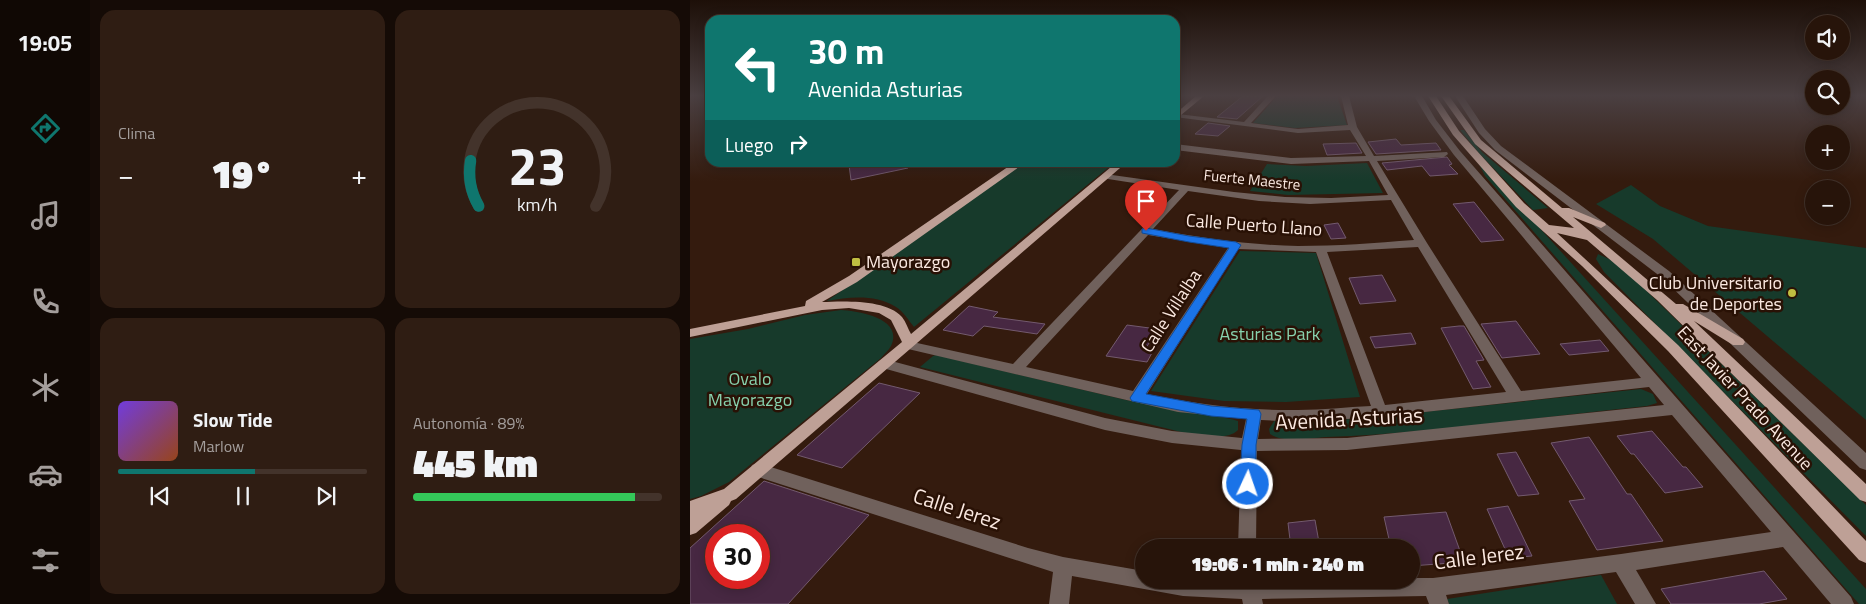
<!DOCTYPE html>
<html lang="es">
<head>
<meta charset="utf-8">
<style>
	body { margin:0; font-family:"Titillium Web",sans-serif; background:#2f1d13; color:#f1f3f6; height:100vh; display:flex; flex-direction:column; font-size:19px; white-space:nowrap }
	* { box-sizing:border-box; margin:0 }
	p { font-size:16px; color:#a49e9c }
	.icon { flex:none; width:28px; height:28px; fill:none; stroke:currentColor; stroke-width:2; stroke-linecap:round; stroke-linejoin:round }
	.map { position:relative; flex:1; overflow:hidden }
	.panel { display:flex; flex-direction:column; gap:10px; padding:10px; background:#150b06; width:600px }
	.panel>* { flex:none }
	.guide { position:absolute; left:15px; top:15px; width:475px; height:152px; border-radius:15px; box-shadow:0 2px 12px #0003,0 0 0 1px #43332b; background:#0f766e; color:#fff; overflow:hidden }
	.controls { position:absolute; left:1115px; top:15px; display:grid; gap:10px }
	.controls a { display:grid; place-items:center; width:45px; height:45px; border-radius:50%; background:#27140a; box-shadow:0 2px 12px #0003,0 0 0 1px #43332b; font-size:25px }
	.speed { position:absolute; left:15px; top:524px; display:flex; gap:10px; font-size:25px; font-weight:700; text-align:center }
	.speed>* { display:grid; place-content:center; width:65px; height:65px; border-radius:50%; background:#27140a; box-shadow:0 2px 12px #0003,0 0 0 1px #43332b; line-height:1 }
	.speed .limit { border:8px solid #d22; background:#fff; color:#111 }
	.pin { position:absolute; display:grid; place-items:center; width:42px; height:42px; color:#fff; margin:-51px -21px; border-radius:50% 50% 50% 0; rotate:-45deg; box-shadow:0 0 5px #0007 }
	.pin .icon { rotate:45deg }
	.me { position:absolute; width:55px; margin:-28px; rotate:3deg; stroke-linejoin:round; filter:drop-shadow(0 0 4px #0008) }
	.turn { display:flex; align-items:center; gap:18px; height:105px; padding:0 20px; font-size:22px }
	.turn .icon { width:65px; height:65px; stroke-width:2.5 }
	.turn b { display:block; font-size:35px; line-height:42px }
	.then { display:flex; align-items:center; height:48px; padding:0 20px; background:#0003; gap:10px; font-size:19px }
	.big { font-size:38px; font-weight:800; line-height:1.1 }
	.panel .card { flex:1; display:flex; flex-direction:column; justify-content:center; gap:8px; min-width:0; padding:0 18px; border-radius:15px; background:#2f1d13 }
	.panel .dial { align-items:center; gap:0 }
	.dial svg { height:130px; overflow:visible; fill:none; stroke:#43332b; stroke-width:7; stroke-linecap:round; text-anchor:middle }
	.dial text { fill:#f1f3f6; stroke:none }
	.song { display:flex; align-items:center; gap:15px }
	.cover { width:60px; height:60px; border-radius:8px; background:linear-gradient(135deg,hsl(260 70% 55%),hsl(20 70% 35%)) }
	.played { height:5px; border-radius:2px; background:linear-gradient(90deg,#0f766e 55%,#43332b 55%) }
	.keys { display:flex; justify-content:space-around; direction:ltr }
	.heat { display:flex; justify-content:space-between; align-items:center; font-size:28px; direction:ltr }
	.charge { height:8px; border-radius:4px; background:linear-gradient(90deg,#34c759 89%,#43332b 0) }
	.panel .tiles { flex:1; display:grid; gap:10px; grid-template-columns:repeat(2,1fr) }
	.trip { position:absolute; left:445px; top:539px; width:285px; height:50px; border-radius:25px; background:#27140a; box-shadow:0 2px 12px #0003,0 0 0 1px #43332b; font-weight:800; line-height:50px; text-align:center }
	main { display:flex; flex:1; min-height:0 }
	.tabs { display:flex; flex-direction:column; width:90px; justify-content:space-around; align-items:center; background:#100804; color:#a49e9c }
	.tabs .icon { width:35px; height:35px }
	.tabs .active { color:#0f766e }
	.tabs b { font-size:22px; color:#f1f3f6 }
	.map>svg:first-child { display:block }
	.green { fill:#173a2b }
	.building { fill:#472842; stroke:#735a6e; fill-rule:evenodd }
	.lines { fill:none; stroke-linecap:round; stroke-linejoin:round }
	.minor { fill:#70615c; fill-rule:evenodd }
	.major { fill:#bea096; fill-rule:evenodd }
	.route { fill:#1a73e8; stroke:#114b97 }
	.poi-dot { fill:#c0be41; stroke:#291105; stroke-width:2 }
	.labels { text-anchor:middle; stroke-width:5; stroke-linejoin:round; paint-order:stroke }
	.far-street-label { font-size:15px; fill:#fbe9e1; stroke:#291105 }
	.street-label { font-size:18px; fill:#fbe9e1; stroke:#291105 }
	.poi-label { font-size:18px; fill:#fbe9e1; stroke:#291105; text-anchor:start }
	.park-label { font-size:18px; fill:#87d1ad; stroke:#291105 }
	.near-street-label { font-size:21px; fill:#fbe9e1; stroke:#291105 }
</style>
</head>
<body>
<main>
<nav class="tabs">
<b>19:05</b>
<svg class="icon active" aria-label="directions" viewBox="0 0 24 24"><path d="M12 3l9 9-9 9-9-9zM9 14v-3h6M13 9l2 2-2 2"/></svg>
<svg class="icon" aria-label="music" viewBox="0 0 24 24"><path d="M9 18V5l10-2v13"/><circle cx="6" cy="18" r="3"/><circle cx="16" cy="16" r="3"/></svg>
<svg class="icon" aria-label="phone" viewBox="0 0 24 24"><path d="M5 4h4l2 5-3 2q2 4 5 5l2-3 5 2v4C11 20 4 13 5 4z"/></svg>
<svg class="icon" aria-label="climate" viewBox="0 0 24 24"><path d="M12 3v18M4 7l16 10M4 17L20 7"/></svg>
<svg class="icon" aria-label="car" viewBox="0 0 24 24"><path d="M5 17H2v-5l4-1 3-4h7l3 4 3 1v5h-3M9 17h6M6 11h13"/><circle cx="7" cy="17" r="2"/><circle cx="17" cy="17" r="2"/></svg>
<svg class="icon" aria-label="filters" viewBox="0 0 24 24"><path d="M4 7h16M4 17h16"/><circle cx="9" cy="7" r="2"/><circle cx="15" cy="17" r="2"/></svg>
</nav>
<section class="panel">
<div class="tiles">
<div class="card"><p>Clima</p>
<div class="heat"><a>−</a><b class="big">19°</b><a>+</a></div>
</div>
<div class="card dial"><svg viewBox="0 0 100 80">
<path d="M14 69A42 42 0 1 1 86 69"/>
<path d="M14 69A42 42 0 0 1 9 41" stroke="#0f766e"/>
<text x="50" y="56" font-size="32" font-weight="700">23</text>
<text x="50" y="72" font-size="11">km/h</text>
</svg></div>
<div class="card">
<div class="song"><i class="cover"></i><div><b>Slow Tide</b><p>Marlow</p></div></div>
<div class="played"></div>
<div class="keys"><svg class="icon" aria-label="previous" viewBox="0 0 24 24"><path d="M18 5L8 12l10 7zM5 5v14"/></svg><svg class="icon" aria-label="pause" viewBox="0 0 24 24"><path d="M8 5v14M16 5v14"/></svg><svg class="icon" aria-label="next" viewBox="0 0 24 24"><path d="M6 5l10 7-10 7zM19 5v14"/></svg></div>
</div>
<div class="card"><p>Autonomía · 89%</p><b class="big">445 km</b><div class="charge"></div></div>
</div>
</section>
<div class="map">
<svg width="1176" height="604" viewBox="0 0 1176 604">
	<rect width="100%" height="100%" fill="#341b0e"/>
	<path class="green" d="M587,96H647L657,125L605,128L563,123Z
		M770,130H774L792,152L858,208L843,210L788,152Z
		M788,162L818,193L1176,589V604H1169L795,176Z
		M332,163H424L224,327C219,321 213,311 206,307C185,294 159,297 137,301Z
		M677,163L693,193L598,195L560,191L577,164L616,166Z
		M941,185L970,206L1018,226L1176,248V420L963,239L906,204Z
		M550,251L626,253L670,397L596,402L534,401L461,391Z
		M908,254L919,259L933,268L1176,505V536L914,272L906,259Z
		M151,310C168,311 214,318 201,346C199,350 194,354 191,358L39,482L11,496L0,499V339L58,329L115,315Z
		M246,355L436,400L541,419L548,421V430C537,441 513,435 499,434L230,367L243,356Z
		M951,389L963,394L967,403L957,406C850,417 743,433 636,437C620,438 595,444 580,434L579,429L584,421L625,422L686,417Z
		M911,575L927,604H759L757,599Z"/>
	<path class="building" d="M553,96H573L547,119L527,117Z
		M518,123L540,126L528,136L505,134Z
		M706,139L711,145L746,143L751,150L686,154L678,142Z
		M666,143L672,153L637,155L633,144Z
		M757,157L762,164L759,165L768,174L740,176L732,166L697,170L692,163Z
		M170,162H217L218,168L161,180L159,165Z
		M784,202L814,240L791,242L763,204Z
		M648,223L656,238L641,239L634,225Z
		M692,275L706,301L670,304L659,278Z
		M279,306L308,312L303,317L355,324L347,334L294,326L283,336L253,330Z
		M826,321L850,354L812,358L791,324Z
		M437,325L467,329L455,350L463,351L457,362L416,356Z
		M769,326H774L794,360L786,361L801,387L783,389L751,328Z
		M721,333L726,344L685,348L680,337Z
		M910,340L919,351L879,355L870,344Z
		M189,383L230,393L152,468L107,455Z
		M962,431L993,467H996L1013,487L975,493L944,454H941L927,436Z
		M899,437L937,494H941L973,541L907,550L879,501L895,499L861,443Z
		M826,452L849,494L828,496L807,454Z
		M74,481L179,515L98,604H0V548ZM26,535H69V578H26Z
		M818,506L842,556L819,558L797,509Z
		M756,512L774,562L721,566V548H701L694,517Z
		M625,520L630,548H601L598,523Z
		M1074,571L1097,599L1069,604H981L971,589Z"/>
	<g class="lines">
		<path class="minor" d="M578,96H586L561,123L608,129L658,125L651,96H659L667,127L684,156L757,152L758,154L754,157L687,161L737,243L831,391L951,378L764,155L739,121L724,96H732L746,120L770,151L1161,597L1164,604H1141L1093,547L946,570L966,604H945L926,572L756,595L759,604H739L736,596L572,599L573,604H553L552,599L493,596L382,576L379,604H359L363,572L62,475L60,470L62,465L68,463L338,548L373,557L454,571V580H721V578H743L931,554L1081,532L982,415L657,450L567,451L566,548H548L551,450L482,443L415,430L189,367L187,364L189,361L194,359L415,418L482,431L552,438L556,419L488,412L218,349L213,348L211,345L213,342L218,341L323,364L489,190L418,179L413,176L415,174L544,192L595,197L641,198L698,195L679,161L601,164L485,150V144L601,158L676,156L660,130L608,133L485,117V114H488L554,122ZM498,191L569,201L620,204L701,200L724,240C685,243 647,246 608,246C560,245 511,238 463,229ZM458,235L538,248L443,391L336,367ZM728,247L816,392L695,405L637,252ZM548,249L626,252L681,406C657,407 632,410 608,410C558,411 505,404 457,394ZM959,387L974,405L657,438L568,439L571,420L607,422L690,417Z
			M765,96H773L795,129L811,146L979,271L1176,453V470L1170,468L971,277L805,150L789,133Z"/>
		<path class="major" d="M506,96H514L485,120V114Z
			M738,96H746L769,131L834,203L859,225L884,228L785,144L751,96H759L791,140L872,208H879L915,223L916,225L911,228L883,217L986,304H993L1053,339L1055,342L1053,345H1043L1004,321L1176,484V502L1170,500L967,300L897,240L867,233L988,345L1176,541V563L1169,560L978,351L892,266L826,207L763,135Z
			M325,162H336L167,282L132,302C153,301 197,299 212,317C216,322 218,329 221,334L427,162H437L46,499L41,501L39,505L6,533L0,535V501L34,489L212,342L201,320L189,313L159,308L132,310L0,337V329L115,306L116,301L159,276Z"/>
	</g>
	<linearGradient id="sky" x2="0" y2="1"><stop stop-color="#1d0f08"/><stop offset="0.53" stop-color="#4a3f41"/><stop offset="1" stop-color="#4a3f41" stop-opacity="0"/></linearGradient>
	<rect width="1176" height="181" fill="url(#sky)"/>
	<path class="route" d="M456,228L499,236L546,242L551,245L456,394L521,406L569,410L571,414L566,445V484L563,488L558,490L552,488L550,484L552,445L557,419L521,416L447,402L442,401L440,398L539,248L499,242L452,233V229Z"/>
	<g class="poi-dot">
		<rect x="161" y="257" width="10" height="10" rx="2.5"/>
		<circle cx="1102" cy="293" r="5"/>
	</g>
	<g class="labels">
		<g class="far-street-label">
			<text transform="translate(562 180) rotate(6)" y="5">Fuerte Maestre</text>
		</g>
		<g class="street-label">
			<text transform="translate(564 225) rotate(4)" y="6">Calle Puerto Llano</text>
			<text transform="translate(481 311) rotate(-57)" y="6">Calle Villalba</text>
			<text transform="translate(1055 398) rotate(47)" y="6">East Javier Prado Avenue</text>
		</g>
		<g class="poi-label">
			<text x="176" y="268">Mayorazgo</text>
			<text x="1092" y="289" text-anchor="end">Club Universitario<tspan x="1092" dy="21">de Deportes</tspan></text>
		</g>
		<g class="park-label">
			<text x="580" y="340">Asturias Park</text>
			<text x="60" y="385">Ovalo<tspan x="60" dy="21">Mayorazgo</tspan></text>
		</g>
		<g class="near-street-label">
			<text transform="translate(659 419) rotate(-3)" y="7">Avenida Asturias</text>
			<text transform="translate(267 509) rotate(18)" y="7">Calle Jerez</text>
			<text transform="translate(789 557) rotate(-7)" y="7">Calle Jerez</text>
		</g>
	</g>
</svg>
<div class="controls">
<a><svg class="icon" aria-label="sound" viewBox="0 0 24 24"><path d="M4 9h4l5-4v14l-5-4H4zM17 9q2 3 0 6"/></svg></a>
<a><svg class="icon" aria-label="search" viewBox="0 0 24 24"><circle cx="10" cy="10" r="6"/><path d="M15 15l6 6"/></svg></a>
<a>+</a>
<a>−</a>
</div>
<div class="speed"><div class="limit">30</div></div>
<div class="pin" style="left:456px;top:231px;background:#d93025"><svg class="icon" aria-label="arrive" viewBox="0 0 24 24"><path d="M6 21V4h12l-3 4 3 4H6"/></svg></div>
<svg class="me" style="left:558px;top:484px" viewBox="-20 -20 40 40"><circle r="17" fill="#1a73e8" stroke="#fff" stroke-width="3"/><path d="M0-11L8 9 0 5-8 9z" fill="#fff"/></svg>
<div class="trip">19:06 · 1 min · 240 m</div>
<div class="guide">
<div class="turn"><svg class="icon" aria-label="left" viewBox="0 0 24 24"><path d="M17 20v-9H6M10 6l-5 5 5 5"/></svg><div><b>30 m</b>Avenida Asturias</div></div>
<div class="then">Luego<svg class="icon" aria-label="right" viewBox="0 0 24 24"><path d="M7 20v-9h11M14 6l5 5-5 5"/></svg></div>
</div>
</div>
</main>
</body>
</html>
